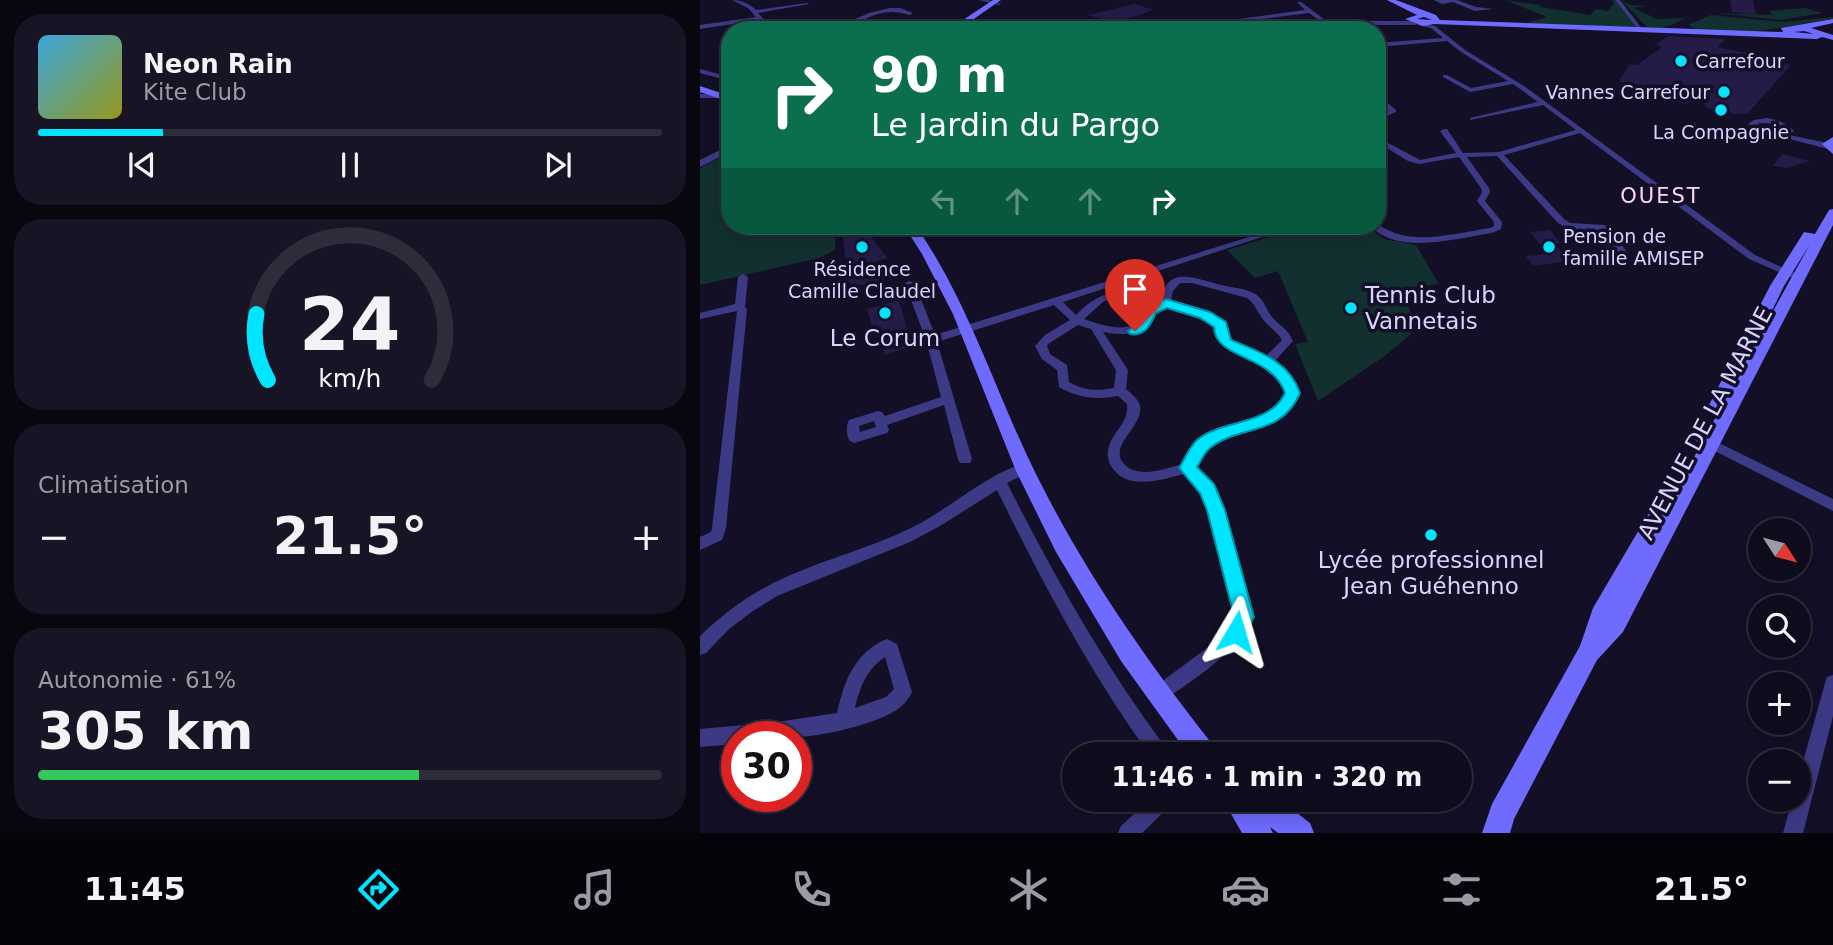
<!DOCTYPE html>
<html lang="fr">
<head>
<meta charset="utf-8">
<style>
	body { margin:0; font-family:"DejaVu Sans",sans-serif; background:#171425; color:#f1f3f6; height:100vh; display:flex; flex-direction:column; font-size:26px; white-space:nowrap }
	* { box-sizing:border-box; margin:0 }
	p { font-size:23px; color:#9b9ba3 }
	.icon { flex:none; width:38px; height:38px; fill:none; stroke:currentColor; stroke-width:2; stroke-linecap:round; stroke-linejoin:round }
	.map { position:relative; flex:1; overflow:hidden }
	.drawer { display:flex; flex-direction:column; gap:14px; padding:14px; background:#08060f; width:700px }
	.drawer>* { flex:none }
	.banner { position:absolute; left:21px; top:21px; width:665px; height:214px; border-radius:28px; box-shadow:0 4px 18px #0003,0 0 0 2px #2e2b3b; background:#0b6e4f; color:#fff; overflow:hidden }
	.needle { width:46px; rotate:126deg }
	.tools { position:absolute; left:1048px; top:518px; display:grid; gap:14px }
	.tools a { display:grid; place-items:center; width:63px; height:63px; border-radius:50%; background:#0e0b1c; box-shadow:0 4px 18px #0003,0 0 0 2px #2e2b3b; font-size:35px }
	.speed { position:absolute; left:21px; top:721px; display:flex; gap:14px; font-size:35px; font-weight:700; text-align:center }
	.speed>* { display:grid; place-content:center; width:91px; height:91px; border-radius:50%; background:#0e0b1c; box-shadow:0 4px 18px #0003,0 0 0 2px #2e2b3b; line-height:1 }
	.speed .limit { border:10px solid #d22; background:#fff; color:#111 }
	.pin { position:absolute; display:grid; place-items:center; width:60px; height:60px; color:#fff; margin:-72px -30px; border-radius:50% 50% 50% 0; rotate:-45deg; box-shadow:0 0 7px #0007 }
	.pin .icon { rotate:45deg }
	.me { position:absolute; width:77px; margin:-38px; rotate:7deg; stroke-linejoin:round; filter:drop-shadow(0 0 5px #0008) }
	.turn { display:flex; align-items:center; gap:24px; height:147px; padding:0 35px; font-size:32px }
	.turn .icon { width:91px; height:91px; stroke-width:2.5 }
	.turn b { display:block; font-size:49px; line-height:60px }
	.lanes { display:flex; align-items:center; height:66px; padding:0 35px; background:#0003; justify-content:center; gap:35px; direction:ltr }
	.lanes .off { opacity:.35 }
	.big { font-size:52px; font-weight:700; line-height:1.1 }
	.drawer .tile { flex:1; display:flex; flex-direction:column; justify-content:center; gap:10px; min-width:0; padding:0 24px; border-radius:28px; background:#171425 }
	.drawer .dial { align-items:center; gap:0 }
	.dial svg { height:182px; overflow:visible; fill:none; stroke:#2e2b3b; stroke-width:7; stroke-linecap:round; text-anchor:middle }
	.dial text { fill:#f1f3f6; stroke:none }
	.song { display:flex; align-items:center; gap:21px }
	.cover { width:84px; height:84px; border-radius:10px; background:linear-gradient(135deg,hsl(200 70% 55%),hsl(60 70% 35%)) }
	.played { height:7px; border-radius:4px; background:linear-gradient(90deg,#00e5ff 20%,#2e2b3b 20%) }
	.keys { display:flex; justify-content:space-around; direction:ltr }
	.heat { display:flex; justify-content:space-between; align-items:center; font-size:38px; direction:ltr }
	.charge { height:10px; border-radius:5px; background:linear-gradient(90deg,#34c759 61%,#2e2b3b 0) }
	.trip { position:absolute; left:362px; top:742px; width:410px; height:70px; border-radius:35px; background:#0e0b1c; box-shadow:0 4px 18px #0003,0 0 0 2px #2e2b3b; font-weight:700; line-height:70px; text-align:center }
	.tab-bar { display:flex; height:112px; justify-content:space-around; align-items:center; background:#06040b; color:#9b9ba3 }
	.tab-bar .icon { width:49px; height:49px }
	.tab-bar .on { color:#00e5ff }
	.tab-bar b { font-size:32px; color:#f1f3f6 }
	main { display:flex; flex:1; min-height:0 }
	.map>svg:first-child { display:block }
	.green { fill:#12302f }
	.building { fill:#241b47 }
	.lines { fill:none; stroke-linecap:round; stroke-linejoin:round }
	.minor { fill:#3d3a85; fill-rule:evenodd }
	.tertiary { fill:#3d3a85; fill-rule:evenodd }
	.secondary { fill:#6f6bff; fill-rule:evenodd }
	.route { fill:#00e5ff; stroke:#0095a6; stroke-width:2 }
	.poi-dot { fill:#00e5ff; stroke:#130f26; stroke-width:2.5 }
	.labels { text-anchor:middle; stroke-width:7; stroke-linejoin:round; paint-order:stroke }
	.far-poi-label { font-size:19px; fill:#d9d4ff; stroke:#130f26; text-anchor:start }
	.far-quarter-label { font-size:21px; letter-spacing:2px; fill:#ffd6f0; stroke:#130f26 }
	.poi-label { font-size:23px; fill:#d9d4ff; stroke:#130f26 }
	.street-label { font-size:23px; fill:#d9d4ff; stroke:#130f26 }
</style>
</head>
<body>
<main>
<section class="drawer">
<div class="tile">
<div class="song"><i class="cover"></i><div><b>Neon Rain</b><p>Kite Club</p></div></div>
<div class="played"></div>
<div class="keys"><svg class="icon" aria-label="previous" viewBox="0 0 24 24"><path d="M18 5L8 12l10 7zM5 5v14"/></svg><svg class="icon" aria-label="pause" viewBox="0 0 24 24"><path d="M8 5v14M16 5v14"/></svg><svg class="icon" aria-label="next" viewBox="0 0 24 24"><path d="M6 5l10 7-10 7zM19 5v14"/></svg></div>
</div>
<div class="tile dial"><svg viewBox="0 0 100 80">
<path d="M14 69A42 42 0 1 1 86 69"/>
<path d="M14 69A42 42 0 0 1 9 40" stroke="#00e5ff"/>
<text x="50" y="56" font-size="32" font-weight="700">24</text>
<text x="50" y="72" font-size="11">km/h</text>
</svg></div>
<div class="tile"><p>Climatisation</p>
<div class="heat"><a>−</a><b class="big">21.5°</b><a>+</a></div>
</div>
<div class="tile"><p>Autonomie · 61%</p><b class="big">305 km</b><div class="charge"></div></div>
</section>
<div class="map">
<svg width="1133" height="833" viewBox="0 0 1133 833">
	<rect width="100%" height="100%" fill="#130f26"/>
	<path class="green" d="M805,0L841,5L840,7L890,15L896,9L908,11L914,3L911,0H915L932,16L937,27L830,24L829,22L847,17Z
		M921,0L931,5L946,6L934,8L957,19L987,18L963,28L947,27Z
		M1105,8L1123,13L1081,20L1017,13L1072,15L1070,11Z
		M1011,15L1083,22L1133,17V19C1102,23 1013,44 988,25Z
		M30,153V226H136L135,250L119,258L0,285V168Z
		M605,226H667L684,239L716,245L739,284L698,289L719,327L686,355L618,401L595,344L608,342L578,271L555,278L527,250Z"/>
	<path class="building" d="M1030,0H1053L1056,15L1032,12Z
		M435,4L454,10L415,23L388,15Z
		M968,36L1026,39L1017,47L1062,56L1066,53L1086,58L1082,63L1091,65L1047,114H1033L1026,109L1020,111L1007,108L1002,97L985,104L949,94L955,89L919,81L930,64L937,65L962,47L955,45Z
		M1082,154L1110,161L1087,168L1073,166Z
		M141,226H171V231L168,232L187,258L178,261L186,278L178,285L173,287L149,283Z
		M850,230L860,243H854L868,261L833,266L826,256L848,254L830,232Z
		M199,300L212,346L185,355L177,325L172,326L167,309Z"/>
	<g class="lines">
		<path class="minor" d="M32,0C41,0 50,4 56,10L107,3L109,4L58,13L74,30H68L59,20L0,29V25L56,17L48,8Z
			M279,0H288L301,4L299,5Z
			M734,0H757L776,7L793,9L775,11L753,2L742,4Z
			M915,0H920L943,30H939Z
			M597,2H601L628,22V24H624L609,13L482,29L479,27L605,10Z
			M190,8H200L213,13L210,15C172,3 161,30 129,30L169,13Z
			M233,22L235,25L216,30H206Z
			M719,22L735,26L765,50L824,86L1055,255L1103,277L1101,279H1095L1049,259L880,133L804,155L864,219L870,223L905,225L929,254V258H923L899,230L868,229L858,223L797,156L767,157L789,188L790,192L785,201L802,222L801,229L792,233C757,238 697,256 671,226L678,224C710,248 754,233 790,228L794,226V222L777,201L782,192L781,188L759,157L719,164L708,161L677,142V137L720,160L756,153L740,131L744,129H747L763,153L799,152L876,130L843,105L770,120V118L838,102L813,84L770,92L743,77V75H747L771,88L808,81L761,52L747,41L677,47V43L743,38L731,28L717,25Z
			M0,69L30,77V81L0,73Z
			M0,94H21L24,96L21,98H0Z
			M677,94L696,110V112L677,120V115L689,110L677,100Z
			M1067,118C1078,120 1086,123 1094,131L1089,135L1123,142L1132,147L1128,149L1062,132L1048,124L1054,120ZM1062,123L1075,124L1085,131L1082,133L1057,124Z
			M584,226H596L363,302L376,315C397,292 426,282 451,306L461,301C467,264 495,279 521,285C533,288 546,288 557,295C565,301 566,310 572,317C580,326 589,330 593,341L574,362L589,376L598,393C593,401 589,409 582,415C553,438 513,428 495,467L513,485L523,510L552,617C536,654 496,677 465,700L459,703L453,700L450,694L453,688L511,645L536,616L509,510L502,492L485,474C462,479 425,493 410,464C407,458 407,450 410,443C416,429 429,421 427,404L418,396C396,400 378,398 359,387L357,370L342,359L335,346L345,335L370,320L354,305L237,342L272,459L270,463H260L258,459L244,405L187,425L189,430L187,433L154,443L150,441C146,436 146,425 149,420L178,411L182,412L185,416L241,397L226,340L205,284L206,282L210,281L215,284L235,335ZM480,283H492L547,298C555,304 556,310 562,318C568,327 577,331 582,340L565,357L534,341L529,335L525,323L509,313L471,301L473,291ZM414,297C427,297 436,302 445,311C437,337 403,326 384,319L403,302ZM467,307L501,317L516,327C523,353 551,355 570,371C578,377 582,384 586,393C560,436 508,413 483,464C467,468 440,479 425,465C406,447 444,426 440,406C438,399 432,394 426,389L428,370L403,332C425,336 448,336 455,312ZM378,325L391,329L416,370L414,388C397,391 384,391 369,382L367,365L350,354L347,346L348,344ZM174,421L176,427L160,432L159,426Z
			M43,274L48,277L45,307L47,309L26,528L22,540L0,550V537L11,532L12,528L37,311L0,319V313L35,304L38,277Z
			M1001,434L1133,499V511L997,442L995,439L997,436Z
			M324,463L329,464L331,468L329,472L307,483C354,576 404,665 466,748L469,754H449C389,671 342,582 297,490L240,526L210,542L77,596L53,611L29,629L6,653L0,655V636C20,617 40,601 64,588C111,562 165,551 213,527C251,508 284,476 324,463Z
			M187,639L197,644L212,692C209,698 204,705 198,709C179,723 121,737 97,737C78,738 57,737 37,737V744L0,747V729L77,722L137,713C144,681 155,652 187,639ZM185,657L194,689L186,697L155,708C160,687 166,670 185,657Z
			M1133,675V716L1103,833H1083L1092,800H1099V776L1125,683L1127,677Z
			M449,800H472L469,807L442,833H418L421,826Z"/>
		<path class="tertiary" d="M626,21H715L718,23L715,25H626L570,30Z
			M30,145V152L0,167V160Z"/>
		<path class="secondary" d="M293,0H301L258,30H248Z
			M687,0H696L736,15L740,20L1083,32L1081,28L1133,19V23L1111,28L1133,35V40L1122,37L1117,39L734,24L723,26L705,19L717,15ZM724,17L732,20L717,19ZM1104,31L1114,34L1094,32Z
			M0,86L30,96V102L0,92Z
			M1133,137V154L1122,144Z
			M1133,209V225L923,632L897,660L814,819L810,833H782L792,804L880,646L893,608L960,494L967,492L974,494L1019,411L1012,409L1009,405L1070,286L1104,232L1115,234L1129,210ZM1110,244L1061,333L1084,286Z
			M204,226H216C269,303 295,391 336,474C384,571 446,660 513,745L517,754H488L421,661L356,552L316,471L253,314L222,254Z
			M523,800H580L610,823L614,833H578L570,827L573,833H542Z"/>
	</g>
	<path class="route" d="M466,299L510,312L526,322L531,340C560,352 589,361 600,393C581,438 538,424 509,449C504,453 501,461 497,467L514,484L525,510L554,617L543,640L536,642L528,640L525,632L534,616L507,510L500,493L479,468C484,460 490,446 497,440C522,419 570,426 585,393C572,354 515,360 514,327L500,318L467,308L456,313C451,324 445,337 430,334L428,331L438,323L446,307Z"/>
	<g class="poi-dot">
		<circle cx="981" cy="61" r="7"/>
		<circle cx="1024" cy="92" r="7"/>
		<circle cx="1021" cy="110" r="7"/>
		<circle cx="162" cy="247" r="7"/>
		<circle cx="849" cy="247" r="7"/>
		<circle cx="651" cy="308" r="7"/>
		<circle cx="185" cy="313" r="7"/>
		<circle cx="731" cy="535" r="7"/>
	</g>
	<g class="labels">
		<g class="far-poi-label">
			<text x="995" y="68">Carrefour</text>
			<text x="1010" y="99" text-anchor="end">Vannes Carrefour</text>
			<text x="1021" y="139" text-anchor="middle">La Compagnie</text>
			<text x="863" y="243">Pension de<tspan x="863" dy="22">famille AMISEP</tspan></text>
			<text x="162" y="276" text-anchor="middle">Résidence<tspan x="162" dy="22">Camille Claudel</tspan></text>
		</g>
		<g class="far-quarter-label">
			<text x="961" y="203">OUEST</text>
		</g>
		<g class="poi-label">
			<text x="665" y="303" text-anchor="start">Tennis Club<tspan x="665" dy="26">Vannetais</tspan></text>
			<text x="185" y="346">Le Corum</text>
			<text x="731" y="568">Lycée professionnel<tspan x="731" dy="26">Jean Guéhenno</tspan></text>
		</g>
		<g class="street-label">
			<text transform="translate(1005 423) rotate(-62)" y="8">AVENUE DE LA MARNE</text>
		</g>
	</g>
</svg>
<div class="tools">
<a><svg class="needle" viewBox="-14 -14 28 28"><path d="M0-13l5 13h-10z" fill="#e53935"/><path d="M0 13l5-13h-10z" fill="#9b9ba3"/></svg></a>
<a><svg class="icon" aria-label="search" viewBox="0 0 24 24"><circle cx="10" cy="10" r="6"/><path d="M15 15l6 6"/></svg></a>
<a>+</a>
<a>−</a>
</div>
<div class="speed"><div class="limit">30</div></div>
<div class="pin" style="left:435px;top:331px;background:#d93025"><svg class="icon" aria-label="arrive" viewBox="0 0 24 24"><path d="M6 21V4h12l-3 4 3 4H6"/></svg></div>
<svg class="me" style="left:536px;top:632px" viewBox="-20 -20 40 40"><path d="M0-17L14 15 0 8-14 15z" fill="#00e5ff" stroke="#fff" stroke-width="4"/></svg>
<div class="trip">11:46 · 1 min · 320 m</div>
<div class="banner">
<div class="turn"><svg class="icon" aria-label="right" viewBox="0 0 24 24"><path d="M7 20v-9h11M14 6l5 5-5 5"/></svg><div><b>90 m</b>Le Jardin du Pargo</div></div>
<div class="lanes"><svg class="icon off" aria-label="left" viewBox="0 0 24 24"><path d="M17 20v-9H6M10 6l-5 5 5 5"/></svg><svg class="icon off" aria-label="ahead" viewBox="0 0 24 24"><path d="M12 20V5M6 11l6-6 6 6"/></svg><svg class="icon off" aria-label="ahead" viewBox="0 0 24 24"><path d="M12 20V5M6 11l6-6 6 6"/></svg><svg class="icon" aria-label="right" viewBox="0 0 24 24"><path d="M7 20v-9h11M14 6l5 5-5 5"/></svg></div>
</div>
</div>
</main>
<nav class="tab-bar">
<b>11:45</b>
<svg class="icon on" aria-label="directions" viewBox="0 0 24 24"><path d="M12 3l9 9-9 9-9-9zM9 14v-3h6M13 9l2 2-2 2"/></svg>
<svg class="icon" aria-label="music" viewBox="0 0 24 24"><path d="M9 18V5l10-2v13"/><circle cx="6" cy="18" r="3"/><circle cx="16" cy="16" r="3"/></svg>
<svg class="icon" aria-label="phone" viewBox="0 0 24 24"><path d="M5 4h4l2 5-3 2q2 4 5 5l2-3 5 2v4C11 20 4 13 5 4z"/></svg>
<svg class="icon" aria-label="climate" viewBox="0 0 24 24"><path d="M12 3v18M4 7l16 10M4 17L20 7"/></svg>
<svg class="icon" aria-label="car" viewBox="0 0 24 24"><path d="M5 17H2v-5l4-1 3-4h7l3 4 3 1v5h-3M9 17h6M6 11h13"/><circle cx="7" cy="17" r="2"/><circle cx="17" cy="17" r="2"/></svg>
<svg class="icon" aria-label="filters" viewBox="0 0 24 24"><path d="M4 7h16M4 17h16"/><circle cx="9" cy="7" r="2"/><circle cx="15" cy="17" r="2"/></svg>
<b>21.5°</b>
</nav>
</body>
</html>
